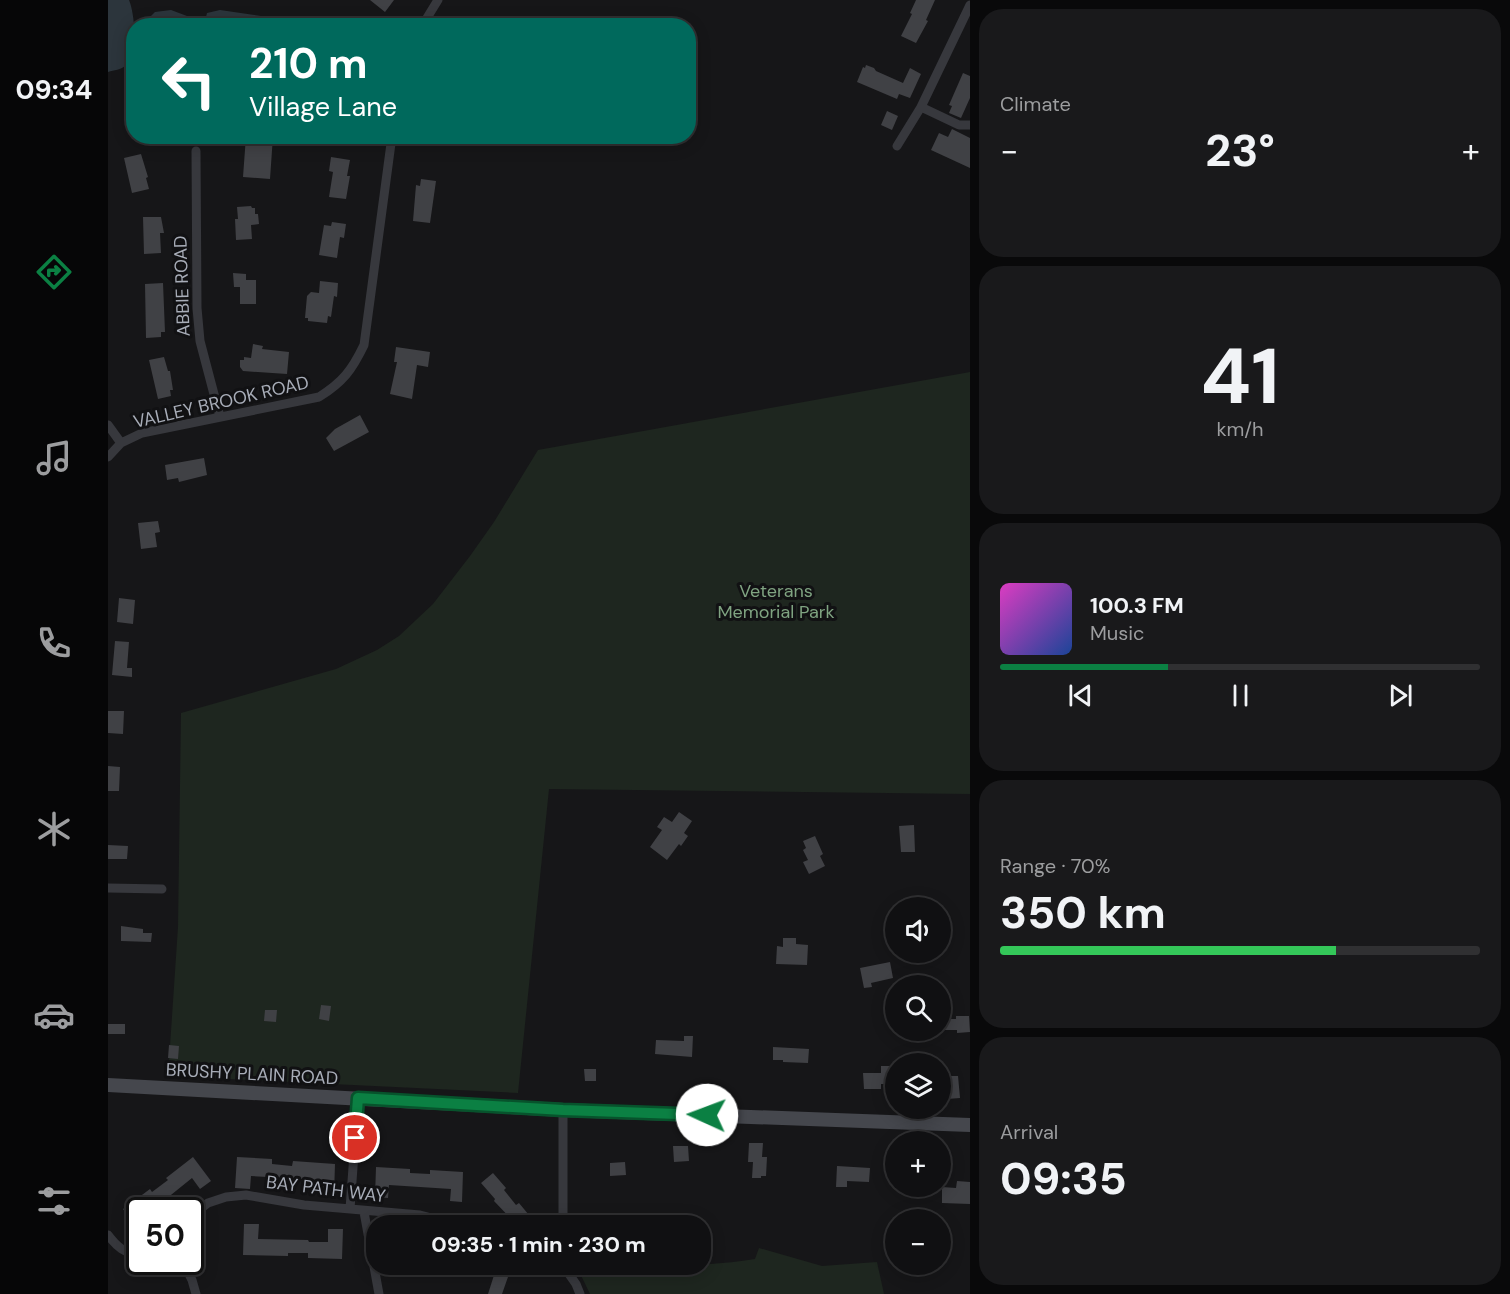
<!DOCTYPE html>
<html lang="en">
<head>
<meta charset="utf-8">
<style>
	body { margin:0; font-family:"DM Sans",sans-serif; background:#19191b; color:#f1f3f6; height:100vh; display:flex; flex-direction:column; font-size:22px; white-space:nowrap }
	* { box-sizing:border-box; margin:0 }
	p { font-size:20px; color:#9c9d9f }
	.icon { flex:none; width:33px; height:33px; fill:none; stroke:currentColor; stroke-width:2; stroke-linecap:round; stroke-linejoin:round }
	.map { position:relative; flex:1; overflow:hidden }
	.panel { display:flex; flex-direction:column; gap:9px; padding:9px; background:#09090a; width:540px }
	.panel>* { flex:none }
	.top-card { position:absolute; left:18px; top:18px; width:570px; height:126px; border-radius:24px; box-shadow:0 3px 15px #0003,0 0 0 2px #303032; background:#00695c; color:#fff; overflow:hidden }
	.tools { position:absolute; left:777px; top:897px; display:grid; gap:12px }
	.tools a { display:grid; place-items:center; width:66px; height:66px; border-radius:50%; background:#101012; box-shadow:0 3px 15px #0003,0 0 0 2px #303032; font-size:30px }
	.speed { position:absolute; left:18px; top:1197px; display:flex; gap:12px; font-size:30px; font-weight:700; text-align:center }
	.speed>* { display:grid; place-content:center; width:78px; height:78px; border-radius:50%; background:#101012; box-shadow:0 3px 15px #0003,0 0 0 2px #303032; line-height:1 }
	.speed .limit { border:3px solid #111; border-radius:9px; background:#fff; color:#111 }
	.pin { position:absolute; display:grid; place-items:center; width:51px; height:51px; color:#fff; margin:-26px; border:3px solid #fff; border-radius:50%; box-shadow:0 2px 6px #0007 }
	.me { position:absolute; width:66px; margin:-33px; rotate:272deg; stroke-linejoin:round; filter:drop-shadow(0 0 4px #0008) }
	.turn { display:flex; align-items:center; gap:21px; height:126px; padding:0 24px; font-size:27px }
	.turn .icon { width:78px; height:78px; stroke-width:2.5 }
	.turn b { display:block; font-size:42px; line-height:51px }
	.big { font-size:45px; font-weight:700; line-height:1.1 }
	.panel .tile { flex:1; display:flex; flex-direction:column; justify-content:center; gap:9px; min-width:0; padding:0 21px; border-radius:24px; background:#19191b }
	.panel .dial { align-items:center; gap:0 }
	.dial b { font-size:78px; line-height:1 }
	.song { display:flex; align-items:center; gap:18px }
	.cover { width:72px; height:72px; border-radius:9px; background:linear-gradient(135deg,hsl(310 70% 55%),hsl(220 70% 35%)) }
	.played { height:6px; border-radius:3px; background:linear-gradient(90deg,#0b8043 35%,#303032 35%) }
	.keys { display:flex; justify-content:space-around; direction:ltr }
	.heat { display:flex; justify-content:space-between; align-items:center; font-size:33px; direction:ltr }
	.charge { height:9px; border-radius:4px; background:linear-gradient(90deg,#34c759 70%,#303032 0) }
	.trip { position:absolute; left:258px; top:1215px; width:345px; height:60px; border-radius:24px; background:#101012; box-shadow:0 3px 15px #0003,0 0 0 2px #303032; font-weight:700; line-height:60px; text-align:center }
	main { display:flex; flex:1; min-height:0 }
	.dock { display:flex; flex-direction:column; width:108px; justify-content:space-around; align-items:center; background:#060607; color:#9c9d9f }
	.dock .icon { width:42px; height:42px }
	.dock .current { color:#0b8043 }
	.dock b { font-size:27px; color:#f1f3f6 }
	.map>svg:first-child { display:block }
	.green { fill:#1e261f }
	.water { fill:#2c353c }
	.building { fill:#404145 }
	.lines { fill:none; stroke-linecap:round; stroke-linejoin:round }
	.street { stroke:#37383d; stroke-width:9 }
	.secondary { stroke:#45474d; stroke-width:14 }
	.route-casing { stroke:#07532c; stroke-width:15 }
	.route { stroke:#0b8043; stroke-width:10 }
	.labels { text-anchor:middle; stroke-width:6; stroke-linejoin:round; paint-order:stroke }
	.street-label { font-size:18px; fill:#a8adb8; stroke:#111113 }
	.park-label { font-size:18px; fill:#7fa381; stroke:#111113 }
</style>
</head>
<body>
<main>
<nav class="dock">
<b>09:34</b>
<svg class="icon current" aria-label="directions" viewBox="0 0 24 24"><path d="M12 3l9 9-9 9-9-9zM9 14v-3h6M13 9l2 2-2 2"/></svg>
<svg class="icon" aria-label="music" viewBox="0 0 24 24"><path d="M9 18V5l10-2v13"/><circle cx="6" cy="18" r="3"/><circle cx="16" cy="16" r="3"/></svg>
<svg class="icon" aria-label="phone" viewBox="0 0 24 24"><path d="M5 4h4l2 5-3 2q2 4 5 5l2-3 5 2v4C11 20 4 13 5 4z"/></svg>
<svg class="icon" aria-label="climate" viewBox="0 0 24 24"><path d="M12 3v18M4 7l16 10M4 17L20 7"/></svg>
<svg class="icon" aria-label="car" viewBox="0 0 24 24"><path d="M5 17H2v-5l4-1 3-4h7l3 4 3 1v5h-3M9 17h6M6 11h13"/><circle cx="7" cy="17" r="2"/><circle cx="17" cy="17" r="2"/></svg>
<svg class="icon" aria-label="filters" viewBox="0 0 24 24"><path d="M4 7h16M4 17h16"/><circle cx="9" cy="7" r="2"/><circle cx="15" cy="17" r="2"/></svg>
</nav>
<div class="map">
<svg width="862" height="1294" viewBox="0 0 862 1294">
	<rect width="100%" height="100%" fill="#161618"/>
	<path class="green" d="M862,372V794L441,789L410,1093L60,1076L70,927L73,713L228,669L269,650L291,636L325,604L362,556L386,522L430,450Z
		M651,1248L714,1266L769,1262L776,1294H482L468,1265C529,1264 587,1269 647,1259Z"/>
	<path class="water" d="M0,0H21C27,14 30,53 18,65C13,70 6,70 0,72Z
		M63,10L79,16L82,25H43V16L47,12Z
		M112,10L153,16L163,25H96L99,13Z"/>
	<path class="building" d="M262,0H286L277,12Z
		M808,0H827L818,20L820,21L808,43L793,36L804,14L802,13Z
		M758,65L766,68L768,71L795,83L802,68L813,74L802,98L791,94L789,99L749,82L755,67L757,68Z
		M855,73L862,76V98L853,118L841,113L844,106L841,105Z
		M779,111L790,116L784,130L773,125Z
		M844,129L862,138V168L823,150L831,133L840,137Z
		M138,136H165L162,179L135,177Z
		M33,154L40,177L38,178L41,189L24,193L16,158Z
		M223,157L242,160L239,176H242L238,199L221,197L225,172L221,171Z
		M313,179L328,181L322,223L305,221L308,185L312,186Z
		M143,206L144,208H147V214H150L151,224L143,225L144,239L128,240L127,219H130L129,207Z
		M35,217H53L56,233H52L53,253L36,254Z
		M224,222L238,224L236,238L232,237L229,258L211,255L216,225L223,226Z
		M125,273L138,274V280H148V304H132V287H126Z
		M212,281L230,283L229,297L226,296L223,317L220,316L219,323L200,321V318H197L199,296L203,292L211,293Z
		M55,283L57,332H53V337L38,338L37,284Z
		M145,344L155,346L154,349L181,352L179,374L135,371L132,367V360H136V357L143,358Z
		M288,347L322,352L320,367L309,365L304,399L282,394L289,362H286Z
		M56,357L60,371H62L65,390H62L63,396L50,399L41,360Z
		M252,415L261,432L226,451L218,438L227,429Z
		M96,458L99,475L71,482L70,478L59,480L57,465Z
		M50,521L52,532L47,533L49,547L33,549L30,523Z
		M11,598L27,600L25,624L9,622Z
		M7,641L21,642L19,668H24V677L4,675Z
		M0,711H16L15,734L0,733Z
		M0,766L12,767L11,791H0Z
		M571,812L584,821L576,833L580,836L573,846L571,844L559,860L542,847L554,830L549,827L556,817L564,822Z
		M806,825L807,852H793L791,826Z
		M707,836L715,854L712,856L717,866L701,874L695,862L700,860L695,850L698,848L695,841Z
		M0,845L20,846L19,859H0Z
		M13,926L35,929V933H44L43,942L13,941Z
		M675,938H688V944L700,945L699,965L668,964L669,946L675,947Z
		M782,962L785,978L763,983L764,987L756,988L752,968Z
		M213,1005L223,1006L221,1021L211,1019Z
		M157,1010H169L168,1022L156,1021Z
		M848,1016H861L862,1032L849,1033V1030H837L836,1019H848Z
		M0,1024H17V1034H0Z
		M576,1036H585L584,1057L547,1054L548,1040L576,1041Z
		M61,1045L71,1046L70,1059L60,1058Z
		M665,1047L701,1049L700,1063L675,1062V1060H665Z
		M773,1066H788V1084H773V1089H756L755,1073H773Z
		M476,1069H488V1081H477Z
		M838,1076H850L852,1098L839,1099Z
		M641,1143H655L654,1157H659L658,1176H653V1178H644L645,1162H640Z
		M565,1146H580L581,1161L566,1162Z
		M85,1157L103,1181L92,1189L84,1178L53,1203L40,1210H32V1232L15,1209L42,1189L44,1192L60,1180L58,1178Z
		M129,1157L164,1159V1164L184,1166L185,1161L227,1164L226,1195L212,1194L213,1180L143,1176L142,1189L127,1188Z
		M517,1162L518,1175L502,1176V1163Z
		M729,1166L762,1168L761,1182L739,1181V1187H728Z
		M268,1167L302,1169V1173L322,1174V1170L355,1172L354,1202L342,1201L343,1189L281,1185L280,1198L267,1197Z
		M385,1173L398,1188L396,1190L408,1205L411,1203L430,1226H410L386,1201L387,1199L373,1183Z
		M849,1181L862,1182V1204L834,1203V1187L848,1188Z
		M136,1224H151L150,1239L200,1240L201,1242H220V1229H235L234,1259L200,1258V1253H180V1256L135,1255Z
		M387,1272L400,1277L394,1294H380Z"/>
	<g class="lines">
		<path class="street" d="M314,26L330,0
			M813,107L851,125H862
			M789,146L813,107L862,5
			M88,151L89,308L92,341L112,417
			M0,425L13,443
			M0,457L13,443L34,433L211,397C235,382 244,370 256,345L284,136
			M0,888L54,889
			M242,1209L250,1098
			M256,1212L271,1294
			M82,1217L100,1203L118,1197L138,1195L196,1205L312,1215L355,1226
			M455,1226V1110
			M0,1235C9,1247 16,1253 32,1255
			M75,1262L84,1280L88,1294
			M454,1264L468,1284L472,1294"/>
		<path class="secondary" d="M0,1085L455,1110L862,1125"/>
	</g>
	<g class="lines">
		<defs>
			<path id="route" d="M247,1138L250,1098L455,1110L599,1115"/>
		</defs>
		<use href="#route" class="route-casing"/>
		<use href="#route" class="route"/>
	</g>
	<g class="labels">
		<g class="street-label">
			<text transform="translate(74 286) rotate(-92)" y="6">ABBIE ROAD</text>
			<text transform="translate(113 402) rotate(-13)" y="6">VALLEY BROOK ROAD</text>
			<text transform="translate(144 1074) rotate(3)" y="6">BRUSHY PLAIN ROAD</text>
			<text transform="translate(218 1189) rotate(7)" y="6">BAY PATH WAY</text>
		</g>
		<g class="park-label">
			<text x="668" y="597">Veterans<tspan x="668" dy="21">Memorial Park</tspan></text>
		</g>
	</g>
</svg>
<div class="tools">
<a><svg class="icon" aria-label="sound" viewBox="0 0 24 24"><path d="M4 9h4l5-4v14l-5-4H4zM17 9q2 3 0 6"/></svg></a>
<a><svg class="icon" aria-label="search" viewBox="0 0 24 24"><circle cx="10" cy="10" r="6"/><path d="M15 15l6 6"/></svg></a>
<a><svg class="icon" aria-label="layers" viewBox="0 0 24 24"><path d="M12 4l9 5-9 5-9-5zM3 14l9 5 9-5"/></svg></a>
<a>+</a>
<a>−</a>
</div>
<div class="speed"><div class="limit">50</div></div>
<div class="pin" style="left:247px;top:1138px;background:#d93025"><svg class="icon" aria-label="arrive" viewBox="0 0 24 24"><path d="M6 21V4h12l-3 4 3 4H6"/></svg></div>
<svg class="me" style="left:599px;top:1115px" viewBox="-20 -20 40 40"><circle r="19" fill="#fff"/><path d="M0-13L10 11 0 6-10 11z" fill="#0b8043"/></svg>
<div class="trip">09:35 · 1 min · 230 m</div>
<div class="top-card">
<div class="turn"><svg class="icon" aria-label="left" viewBox="0 0 24 24"><path d="M17 20v-9H6M10 6l-5 5 5 5"/></svg><div><b>210 m</b>Village Lane</div></div>
</div>
</div>
<section class="panel">
<div class="tile"><p>Climate</p>
<div class="heat"><a>−</a><b class="big">23°</b><a>+</a></div>
</div>
<div class="tile dial"><b>41</b><p>km/h</p></div>
<div class="tile">
<div class="song"><i class="cover"></i><div><b>100.3 FM</b><p>Music</p></div></div>
<div class="played"></div>
<div class="keys"><svg class="icon" aria-label="previous" viewBox="0 0 24 24"><path d="M18 5L8 12l10 7zM5 5v14"/></svg><svg class="icon" aria-label="pause" viewBox="0 0 24 24"><path d="M8 5v14M16 5v14"/></svg><svg class="icon" aria-label="next" viewBox="0 0 24 24"><path d="M6 5l10 7-10 7zM19 5v14"/></svg></div>
</div>
<div class="tile"><p>Range · 70%</p><b class="big">350 km</b><div class="charge"></div></div>
<div class="tile"><p>Arrival</p><b class="big">09:35</b></div>
</section>
</main>
</body>
</html>
